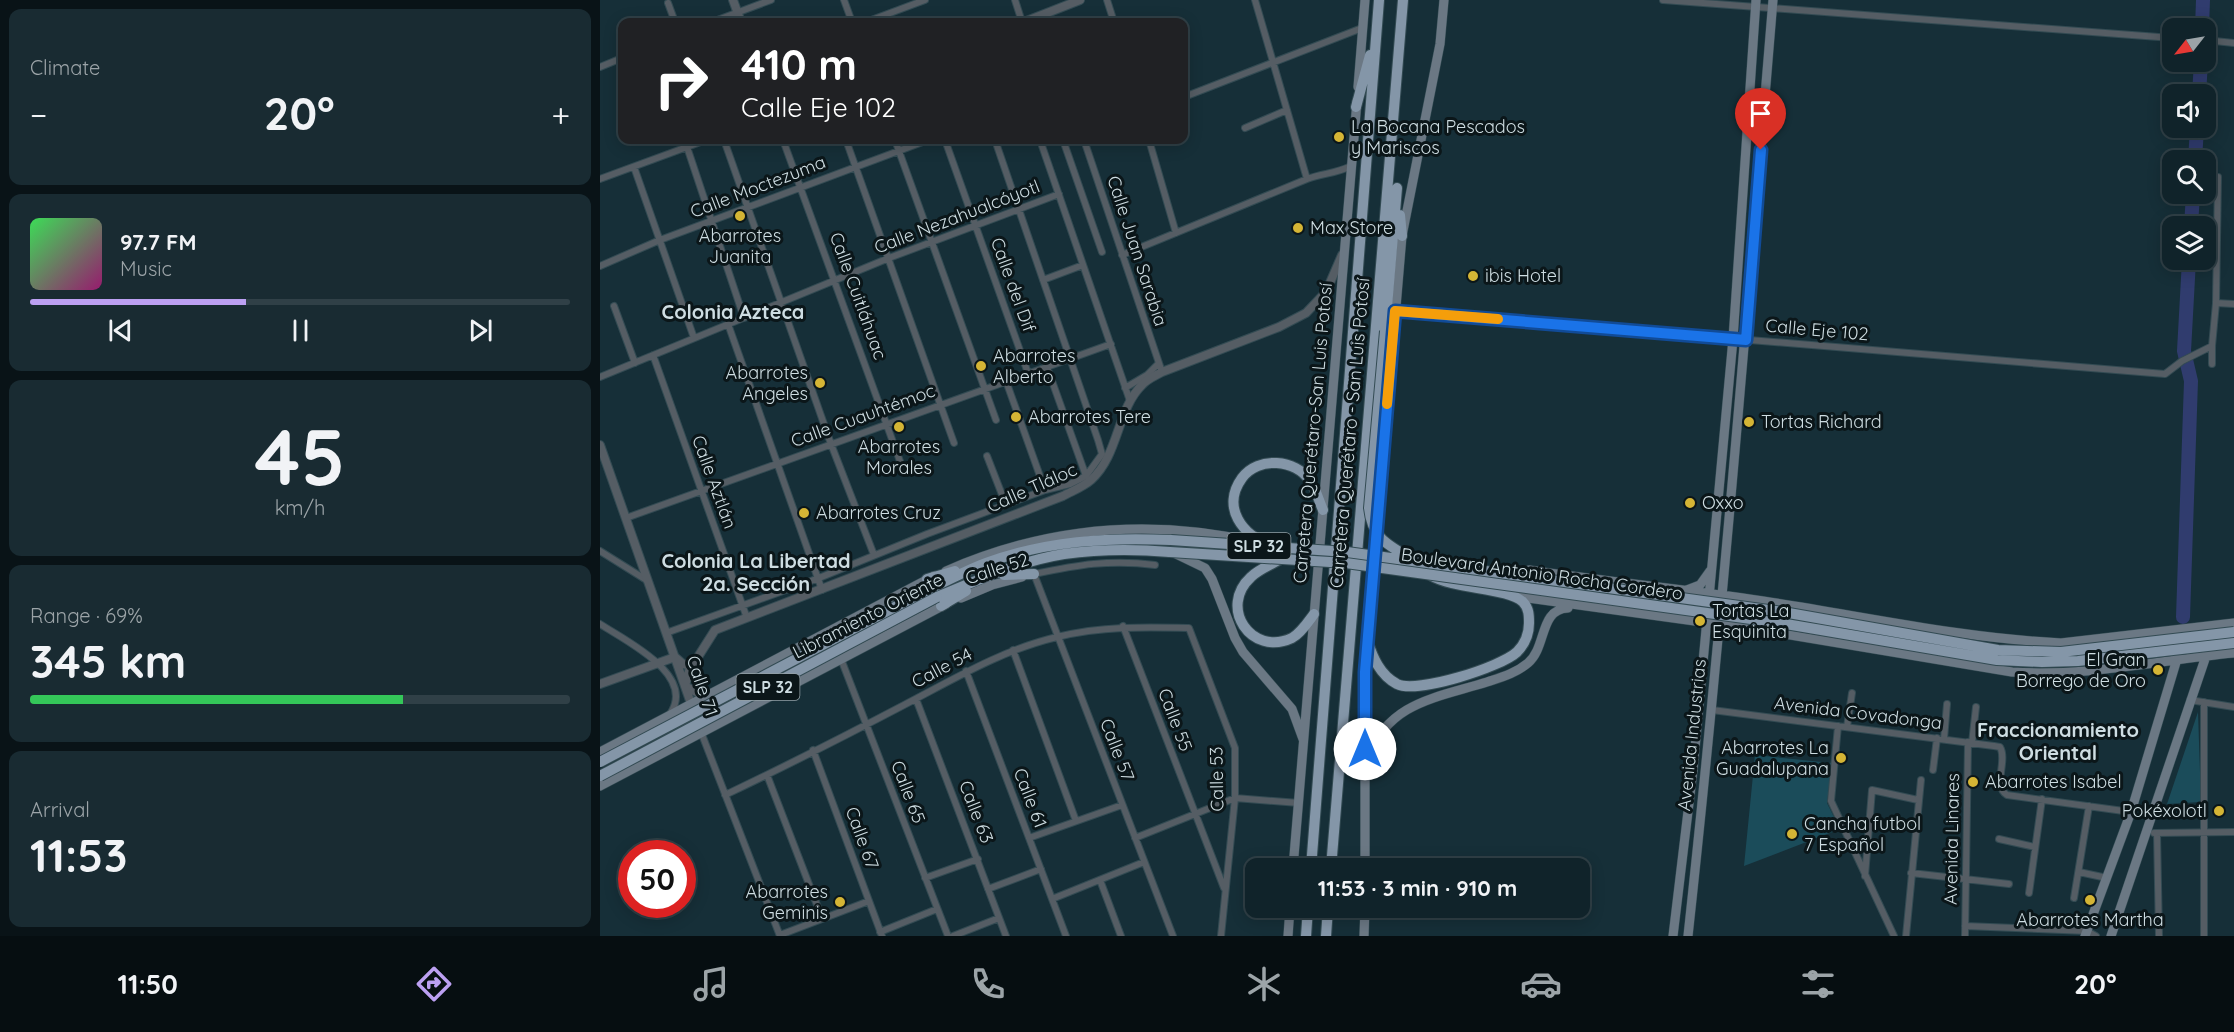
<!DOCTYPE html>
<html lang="en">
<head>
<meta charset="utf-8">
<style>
	body { margin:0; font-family:Quicksand,sans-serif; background:#192b32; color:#f1f3f6; height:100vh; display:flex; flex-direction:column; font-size:22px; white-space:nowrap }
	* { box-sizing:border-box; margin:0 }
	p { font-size:20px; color:#9ca4a8 }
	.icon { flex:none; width:33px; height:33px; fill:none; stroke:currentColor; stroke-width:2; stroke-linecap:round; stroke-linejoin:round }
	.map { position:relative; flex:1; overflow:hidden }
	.drawer { display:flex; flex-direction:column; gap:9px; padding:9px; background:#091317; width:600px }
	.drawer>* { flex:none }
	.hud { position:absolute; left:18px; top:18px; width:570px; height:126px; border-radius:12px; box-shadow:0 3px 15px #0003,0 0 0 2px #304047; background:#202124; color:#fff; overflow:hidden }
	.needle { width:39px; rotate:239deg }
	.buttons { position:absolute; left:1562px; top:18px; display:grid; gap:12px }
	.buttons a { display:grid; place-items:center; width:54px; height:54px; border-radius:12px; background:#10232a; box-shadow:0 3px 15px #0003,0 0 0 2px #304047; font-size:30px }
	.speed { position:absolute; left:18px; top:840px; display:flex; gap:12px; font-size:30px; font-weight:700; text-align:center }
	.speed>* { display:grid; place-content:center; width:78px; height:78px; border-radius:50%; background:#10232a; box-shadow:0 3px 15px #0003,0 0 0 2px #304047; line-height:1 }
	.speed .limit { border:9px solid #d22; background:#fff; color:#111 }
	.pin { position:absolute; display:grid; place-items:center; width:51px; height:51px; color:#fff; margin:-62px -26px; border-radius:50% 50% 50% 0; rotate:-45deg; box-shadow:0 0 6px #0007 }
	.pin .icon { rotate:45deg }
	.me { position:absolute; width:66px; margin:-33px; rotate:0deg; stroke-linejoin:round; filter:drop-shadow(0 0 4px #0008) }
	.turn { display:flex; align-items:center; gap:21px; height:126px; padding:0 24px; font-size:27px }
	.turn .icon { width:78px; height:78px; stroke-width:2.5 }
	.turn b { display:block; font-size:42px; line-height:51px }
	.big { font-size:45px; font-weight:700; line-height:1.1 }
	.drawer .widget { flex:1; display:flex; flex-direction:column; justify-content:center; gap:9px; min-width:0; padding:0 21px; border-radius:12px; background:#192b32 }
	.drawer .dial { align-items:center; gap:0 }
	.dial b { font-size:78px; line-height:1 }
	.song { display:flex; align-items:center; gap:18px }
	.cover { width:72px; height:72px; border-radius:9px; background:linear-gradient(135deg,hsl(130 70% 55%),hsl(320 70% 35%)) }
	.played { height:6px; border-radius:3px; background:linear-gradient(90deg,#bca0f2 40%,#304047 40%) }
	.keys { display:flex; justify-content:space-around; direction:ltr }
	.heat { display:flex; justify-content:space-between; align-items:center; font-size:33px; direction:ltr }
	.charge { height:9px; border-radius:4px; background:linear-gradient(90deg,#34c759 69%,#304047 0) }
	.trip { position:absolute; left:645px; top:858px; width:345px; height:60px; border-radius:12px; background:#10232a; box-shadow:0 3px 15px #0003,0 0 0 2px #304047; font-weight:700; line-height:60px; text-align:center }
	.tab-bar { display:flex; height:96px; justify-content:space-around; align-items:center; background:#060e11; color:#9ca4a8 }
	.tab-bar .icon { width:42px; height:42px }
	.tab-bar .current { color:#bca0f2 }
	.tab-bar b { font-size:27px; color:#f1f3f6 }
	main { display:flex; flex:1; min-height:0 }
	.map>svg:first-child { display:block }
	.green { fill:#1b4c5a }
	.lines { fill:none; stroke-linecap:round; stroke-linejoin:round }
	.river { stroke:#303c6e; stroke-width:14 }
	.minor-casing { stroke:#334b53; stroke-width:8 }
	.tertiary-casing { stroke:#334b53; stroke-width:10 }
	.secondary-casing { stroke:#334b53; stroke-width:10 }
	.trunk-casing { stroke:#334b53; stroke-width:12 }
	.minor { stroke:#555d64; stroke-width:6 }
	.tertiary { stroke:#555d64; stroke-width:8 }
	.secondary { stroke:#6b7884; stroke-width:9 }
	.trunk { stroke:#8496a8; stroke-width:10 }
	.trunk-bridge-casing { stroke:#334b53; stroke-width:12; stroke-linecap:butt }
	.trunk-bridge { stroke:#8496a8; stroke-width:10 }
	.route-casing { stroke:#114b97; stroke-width:15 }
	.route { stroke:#1a73e8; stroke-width:10 }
	.slow { stroke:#f59e0b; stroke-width:10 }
	.poi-dot { fill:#d5b535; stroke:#0b1619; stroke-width:2 }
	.labels { text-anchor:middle; stroke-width:6; stroke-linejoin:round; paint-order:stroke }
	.shield { fill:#0b1619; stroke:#94a1a6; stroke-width:1.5 }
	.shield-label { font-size:16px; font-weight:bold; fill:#cedde2 }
	.poi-label { font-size:18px; fill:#cedde2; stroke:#0b1619; text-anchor:start }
	.street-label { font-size:18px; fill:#cedde2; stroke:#0b1619 }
	.neighbourhood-label { font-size:20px; font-weight:bold; fill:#cedde2; stroke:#0b1619 }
</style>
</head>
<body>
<main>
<section class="drawer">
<div class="widget"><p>Climate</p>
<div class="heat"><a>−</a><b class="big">20°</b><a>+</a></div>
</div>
<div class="widget">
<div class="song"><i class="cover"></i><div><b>97.7 FM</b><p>Music</p></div></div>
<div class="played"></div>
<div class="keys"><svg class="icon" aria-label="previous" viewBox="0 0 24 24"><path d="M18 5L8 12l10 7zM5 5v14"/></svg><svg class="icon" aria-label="pause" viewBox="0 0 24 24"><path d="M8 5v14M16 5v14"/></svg><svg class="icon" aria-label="next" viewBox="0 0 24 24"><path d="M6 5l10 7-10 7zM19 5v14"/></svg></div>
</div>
<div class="widget dial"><b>45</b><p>km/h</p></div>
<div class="widget"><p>Range · 69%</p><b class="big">345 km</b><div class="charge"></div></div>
<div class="widget"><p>Arrival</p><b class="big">11:53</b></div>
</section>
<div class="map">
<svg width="1634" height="936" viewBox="0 0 1634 936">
	<rect width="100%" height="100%" fill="#162f38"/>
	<path class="green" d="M1598,712L1601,802L1567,804Z
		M1155,755L1232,763L1227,803L1240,829L1144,866Z"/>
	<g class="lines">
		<path class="river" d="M1602,28L1603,0
			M1599,94L1601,62
			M1595,160L1597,128
			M1591,226L1593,194
			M1583,617L1591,381L1584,351L1589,260"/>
		<defs>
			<path id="minor" d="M244,0L252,22
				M415,0L422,22
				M507,0L514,22
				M655,0L707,179
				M1063,0L1572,38
				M68,3L75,22
				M112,22L171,0
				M266,22L325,0
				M1605,40L1634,43
				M0,67L22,58
				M584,97L762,28
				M645,128L687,110
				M124,140L231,444L274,555
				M183,140L301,464
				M246,140L354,443
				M295,140L396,420
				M345,140L428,373
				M440,140L530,401
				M463,140L502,252
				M484,140L562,372
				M549,140L576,233
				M87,147L144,318
				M34,167L94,338
				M0,179L106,140
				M522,255L707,179C723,173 735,174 751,166
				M0,266L60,240L328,140
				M443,280L483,265
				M1616,303L1634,304
				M14,306L35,363
				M795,311L1565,374L1582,361L1612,346
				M128,324L222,590
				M53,355L147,618
				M1612,364V346L1616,303L1618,177
				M447,367L486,476
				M0,377L289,258L459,194
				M406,381L445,490
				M525,388L547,375L558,364
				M387,456L406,505
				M26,518L511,344
				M0,551L48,581
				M555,565C510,559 477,565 434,574L573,936
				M0,624C26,641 97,675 70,714
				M523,626L624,888
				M66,633L219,578L327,534L445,490L470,484L486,476L502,454L498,440L395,140
				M413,650L476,821
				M241,659L348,936
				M366,671L466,936
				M316,699L406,936
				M1590,700L1634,707
				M1604,702V936
				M1112,710L1394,746L1400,747C1408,761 1392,786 1407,795L1531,812
				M1238,726L1231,801L1294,936
				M1247,727L1252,693
				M101,732L180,936
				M1344,739L1347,704
				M1372,743L1376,707
				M213,750L282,936
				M1333,770L1337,738
				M167,775L222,918
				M125,795C186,766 245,736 304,705C354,679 402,650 457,637C502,626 544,627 589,628L635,748V798L621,936
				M1554,833L1634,832
				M1557,833L1559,936
				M429,838L522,805
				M535,838L635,798L699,803
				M1399,839L1435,847
				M1479,872L1507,878
				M1311,873L1409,884
				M1265,876L1272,790L1318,800
				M325,878L378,859
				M500,880L521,936
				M388,889L441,869
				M1429,893L1442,799
				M1474,898L1489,806
				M452,899L544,862
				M1365,926L1487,931L1496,936
				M280,932L337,909
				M180,935L269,901
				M353,936L399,918
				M1306,936L1321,780
				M1365,936L1368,742"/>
			<path id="tertiary" d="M133,0L141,22
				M424,22L480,0
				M0,445L100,729
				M0,684L75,657L83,664L92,666
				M112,693H98L85,686L89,671L115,630L463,496C472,491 483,487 491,480C519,455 517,409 542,385C547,379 555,376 562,372L679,327L706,313L726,292L742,255"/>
			<path id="secondary" d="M758,87L765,0
				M576,554L605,568L612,579L635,638L643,652L692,709L703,739
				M346,571C446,527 549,518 655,542
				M915,576L929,570C1007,582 1085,589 1163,601C1263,616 1360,638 1461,643L1634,623
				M1087,590L1100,585L1110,571
				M914,596L1160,630L1412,672C1487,677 1560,660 1634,653
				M361,598L392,585L422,577
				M0,752L334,576
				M768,757C789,702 836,698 887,682C902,677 916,673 928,663C947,647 939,609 968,608
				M0,786L346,604
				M693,868L757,101
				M765,868V672L802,236L840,44L844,0
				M688,936L690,908
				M764,936L765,908
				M1073,936L1093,770L1133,339L1156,0
				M1088,936C1122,624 1147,312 1173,0
				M1485,936L1531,812L1577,659V654
				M1511,936L1606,656V651"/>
			<path id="trunk" d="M756,107L770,55
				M800,215L802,236
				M785,331L797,188
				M672,545C642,536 621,507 642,478C658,456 696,459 710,481C716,489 719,501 723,510
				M679,560C670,565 658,570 651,577C618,607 651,657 692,638C701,633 708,622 714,614
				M404,575L434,574
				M327,579L355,571
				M331,588C349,580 367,570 386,563C446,541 507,537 571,540
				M337,597C378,580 420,561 464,554C500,549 535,549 570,552
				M341,606L366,591
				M767,640C773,658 780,675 797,684C817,694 901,667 917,652C925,644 929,634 929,623C929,616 929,608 923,602C909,588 854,589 832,576
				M711,868L779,0
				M731,868L803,0
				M706,936L708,908
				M726,936L728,908"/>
		</defs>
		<use href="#minor" class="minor-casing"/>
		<use href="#tertiary" class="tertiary-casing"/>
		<use href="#secondary" class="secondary-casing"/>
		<use href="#trunk" class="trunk-casing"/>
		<use href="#minor" class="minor"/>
		<use href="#tertiary" class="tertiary"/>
		<use href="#secondary" class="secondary"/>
		<use href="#trunk" class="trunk"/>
		<defs>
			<path id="trunk-bridge" d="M785,331L769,508C772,537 786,544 810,558
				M571,540L747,552L1183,612L1398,650L1461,652L1634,632
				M570,552L746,563L1180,623L1397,660L1442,662L1478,661L1634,643
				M0,762L331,588
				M0,776L337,597"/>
		</defs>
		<use href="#trunk-bridge" class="trunk-bridge-casing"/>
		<use href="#trunk-bridge" class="trunk-bridge"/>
	</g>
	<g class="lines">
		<defs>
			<path id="route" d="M765,749V672L795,311L1146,340L1161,150"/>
		</defs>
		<use href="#route" class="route-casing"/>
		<use href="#route" class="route"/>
		<path class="slow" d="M787,404L795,311L898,319"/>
	</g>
	<g class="poi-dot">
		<circle cx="739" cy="137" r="6"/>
		<circle cx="140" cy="216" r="6"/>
		<circle cx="698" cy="228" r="6"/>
		<circle cx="873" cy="276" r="6"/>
		<circle cx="381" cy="366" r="6"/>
		<circle cx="220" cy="383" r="6"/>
		<circle cx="416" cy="417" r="6"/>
		<circle cx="1149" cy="422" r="6"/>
		<circle cx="299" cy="427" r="6"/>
		<circle cx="1090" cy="503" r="6"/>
		<circle cx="204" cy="513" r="6"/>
		<circle cx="1100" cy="621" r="6"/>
		<circle cx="1558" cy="670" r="6"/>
		<circle cx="1241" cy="758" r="6"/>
		<circle cx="1373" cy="782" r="6"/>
		<circle cx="1619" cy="811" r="6"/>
		<circle cx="1192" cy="834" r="6"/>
		<circle cx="1490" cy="900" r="6"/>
		<circle cx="240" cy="902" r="6"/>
	</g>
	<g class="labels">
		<g class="shield">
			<rect x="627.5" y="533" width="63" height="26" rx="4.5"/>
			<rect x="136.5" y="674" width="63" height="26" rx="4.5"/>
		</g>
		<g class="shield-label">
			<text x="659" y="552">SLP 32</text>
			<text x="168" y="693">SLP 32</text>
		</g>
		<g class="poi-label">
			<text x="751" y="133">La Bocana Pescados<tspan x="751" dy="21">y Mariscos</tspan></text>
			<text x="710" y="234">Max Store</text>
			<text x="140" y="242" text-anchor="middle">Abarrotes<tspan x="140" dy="21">Juanita</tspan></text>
			<text x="885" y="282">ibis Hotel</text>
			<text x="393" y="362">Abarrotes<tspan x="393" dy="21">Alberto</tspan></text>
			<text x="208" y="379" text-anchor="end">Abarrotes<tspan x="208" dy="21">Angeles</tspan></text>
			<text x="428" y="423">Abarrotes Tere</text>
			<text x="1161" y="428">Tortas Richard</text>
			<text x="299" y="453" text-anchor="middle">Abarrotes<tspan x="299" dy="21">Morales</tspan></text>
			<text x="1102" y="509">Oxxo</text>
			<text x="216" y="519">Abarrotes Cruz</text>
			<text x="1112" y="617">Tortas La<tspan x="1112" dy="21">Esquinita</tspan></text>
			<text x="1546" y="666" text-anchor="end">El Gran<tspan x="1546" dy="21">Borrego de Oro</tspan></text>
			<text x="1229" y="754" text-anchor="end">Abarrotes La<tspan x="1229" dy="21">Guadalupana</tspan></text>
			<text x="1385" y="788">Abarrotes Isabel</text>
			<text x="1607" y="817" text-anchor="end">Pokéxolotl</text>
			<text x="1204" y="830">Cancha futbol<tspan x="1204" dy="21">7 Español</tspan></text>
			<text x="228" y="898" text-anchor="end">Abarrotes<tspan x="228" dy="21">Geminis</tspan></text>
			<text x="1490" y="926" text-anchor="middle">Abarrotes Martha</text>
		</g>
		<g class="street-label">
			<text transform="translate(158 187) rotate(-21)" y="6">Calle Moctezuma</text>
			<text transform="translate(357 217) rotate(-21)" y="6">Calle Nezahualcóyotl</text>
			<text transform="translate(537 251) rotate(72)" y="6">Calle Juan Sarabia</text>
			<text transform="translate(413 285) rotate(70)" y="6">Calle del Dif</text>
			<text transform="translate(258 296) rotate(70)" y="6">Calle Cuitláhuac</text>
			<text transform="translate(1217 330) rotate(5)" y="6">Calle Eje 102</text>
			<text transform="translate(263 416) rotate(-20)" y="6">Calle Cuauhtémoc</text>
			<text transform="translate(713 433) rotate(-85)" y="6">Carretera Querétaro-San Luis Potosí</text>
			<text transform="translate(750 433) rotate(-85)" y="6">Carretera Querétaro - San Luis Potosí</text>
			<text transform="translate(114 482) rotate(70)" y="6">Calle Aztlán</text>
			<text transform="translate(432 488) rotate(-24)" y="6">Calle Tláloc</text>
			<text transform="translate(397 569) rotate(-18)" y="6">Calle 52</text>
			<text transform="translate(942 574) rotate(8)" y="6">Boulevard Antonio Rocha Cordero</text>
			<text transform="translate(268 616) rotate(-27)" y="6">Libramiento Oriente</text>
			<text transform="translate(342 668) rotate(-28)" y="6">Calle 54</text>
			<text transform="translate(102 686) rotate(71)" y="6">Calle 71</text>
			<text transform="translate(1258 713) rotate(7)" y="6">Avenida Covadonga</text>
			<text transform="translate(575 720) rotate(69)" y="6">Calle 55</text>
			<text transform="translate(1092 735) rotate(-84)" y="6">Avenida Industrias</text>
			<text transform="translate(517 750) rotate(69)" y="6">Calle 57</text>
			<text transform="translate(617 779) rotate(-91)" y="6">Calle 53</text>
			<text transform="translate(308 792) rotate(69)" y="6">Calle 65</text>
			<text transform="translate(430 798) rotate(69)" y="6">Calle 61</text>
			<text transform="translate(376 812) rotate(69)" y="6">Calle 63</text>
			<text transform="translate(262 838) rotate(70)" y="6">Calle 67</text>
			<text transform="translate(1352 839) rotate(-89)" y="6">Avenida Linares</text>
		</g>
		<g class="neighbourhood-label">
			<text x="133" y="319">Colonia Azteca</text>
			<text x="156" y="568">Colonia La Libertad<tspan x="156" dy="23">2a. Sección</tspan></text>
			<text x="1458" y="737">Fraccionamiento<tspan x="1458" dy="23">Oriental</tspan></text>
		</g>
	</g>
</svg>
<div class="buttons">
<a><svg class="needle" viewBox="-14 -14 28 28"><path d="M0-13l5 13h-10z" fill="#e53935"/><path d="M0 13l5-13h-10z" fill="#9ca4a8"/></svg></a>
<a><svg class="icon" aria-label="sound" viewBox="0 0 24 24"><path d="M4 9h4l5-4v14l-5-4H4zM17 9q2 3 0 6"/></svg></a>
<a><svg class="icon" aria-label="search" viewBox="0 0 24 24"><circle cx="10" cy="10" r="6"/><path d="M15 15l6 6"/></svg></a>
<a><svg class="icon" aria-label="layers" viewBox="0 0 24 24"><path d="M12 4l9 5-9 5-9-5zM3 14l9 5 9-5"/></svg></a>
</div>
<div class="speed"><div class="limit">50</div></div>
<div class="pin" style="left:1161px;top:150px;background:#d93025"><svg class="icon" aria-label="arrive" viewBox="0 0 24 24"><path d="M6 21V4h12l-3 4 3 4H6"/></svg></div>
<svg class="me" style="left:765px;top:749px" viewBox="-20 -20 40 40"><circle r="19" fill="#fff"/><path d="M0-13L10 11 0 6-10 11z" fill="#1a73e8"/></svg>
<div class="trip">11:53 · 3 min · 910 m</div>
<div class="hud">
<div class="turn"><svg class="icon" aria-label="right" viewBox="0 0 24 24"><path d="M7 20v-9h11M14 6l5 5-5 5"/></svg><div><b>410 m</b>Calle Eje 102</div></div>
</div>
</div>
</main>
<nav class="tab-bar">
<b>11:50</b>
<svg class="icon current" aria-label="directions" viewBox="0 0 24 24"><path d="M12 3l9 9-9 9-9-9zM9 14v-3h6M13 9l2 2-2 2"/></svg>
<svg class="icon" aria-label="music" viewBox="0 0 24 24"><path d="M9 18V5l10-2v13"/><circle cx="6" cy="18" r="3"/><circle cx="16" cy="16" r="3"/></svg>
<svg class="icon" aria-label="phone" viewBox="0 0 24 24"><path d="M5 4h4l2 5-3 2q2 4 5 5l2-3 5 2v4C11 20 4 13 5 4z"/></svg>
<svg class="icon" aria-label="climate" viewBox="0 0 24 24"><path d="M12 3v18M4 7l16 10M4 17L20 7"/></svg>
<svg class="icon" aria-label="car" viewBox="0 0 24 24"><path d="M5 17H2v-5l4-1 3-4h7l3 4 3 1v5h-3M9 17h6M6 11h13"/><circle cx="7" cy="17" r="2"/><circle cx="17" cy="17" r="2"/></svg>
<svg class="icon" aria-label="filters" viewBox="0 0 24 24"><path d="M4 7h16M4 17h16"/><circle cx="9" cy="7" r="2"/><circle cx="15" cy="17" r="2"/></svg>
<b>20°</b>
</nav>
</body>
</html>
